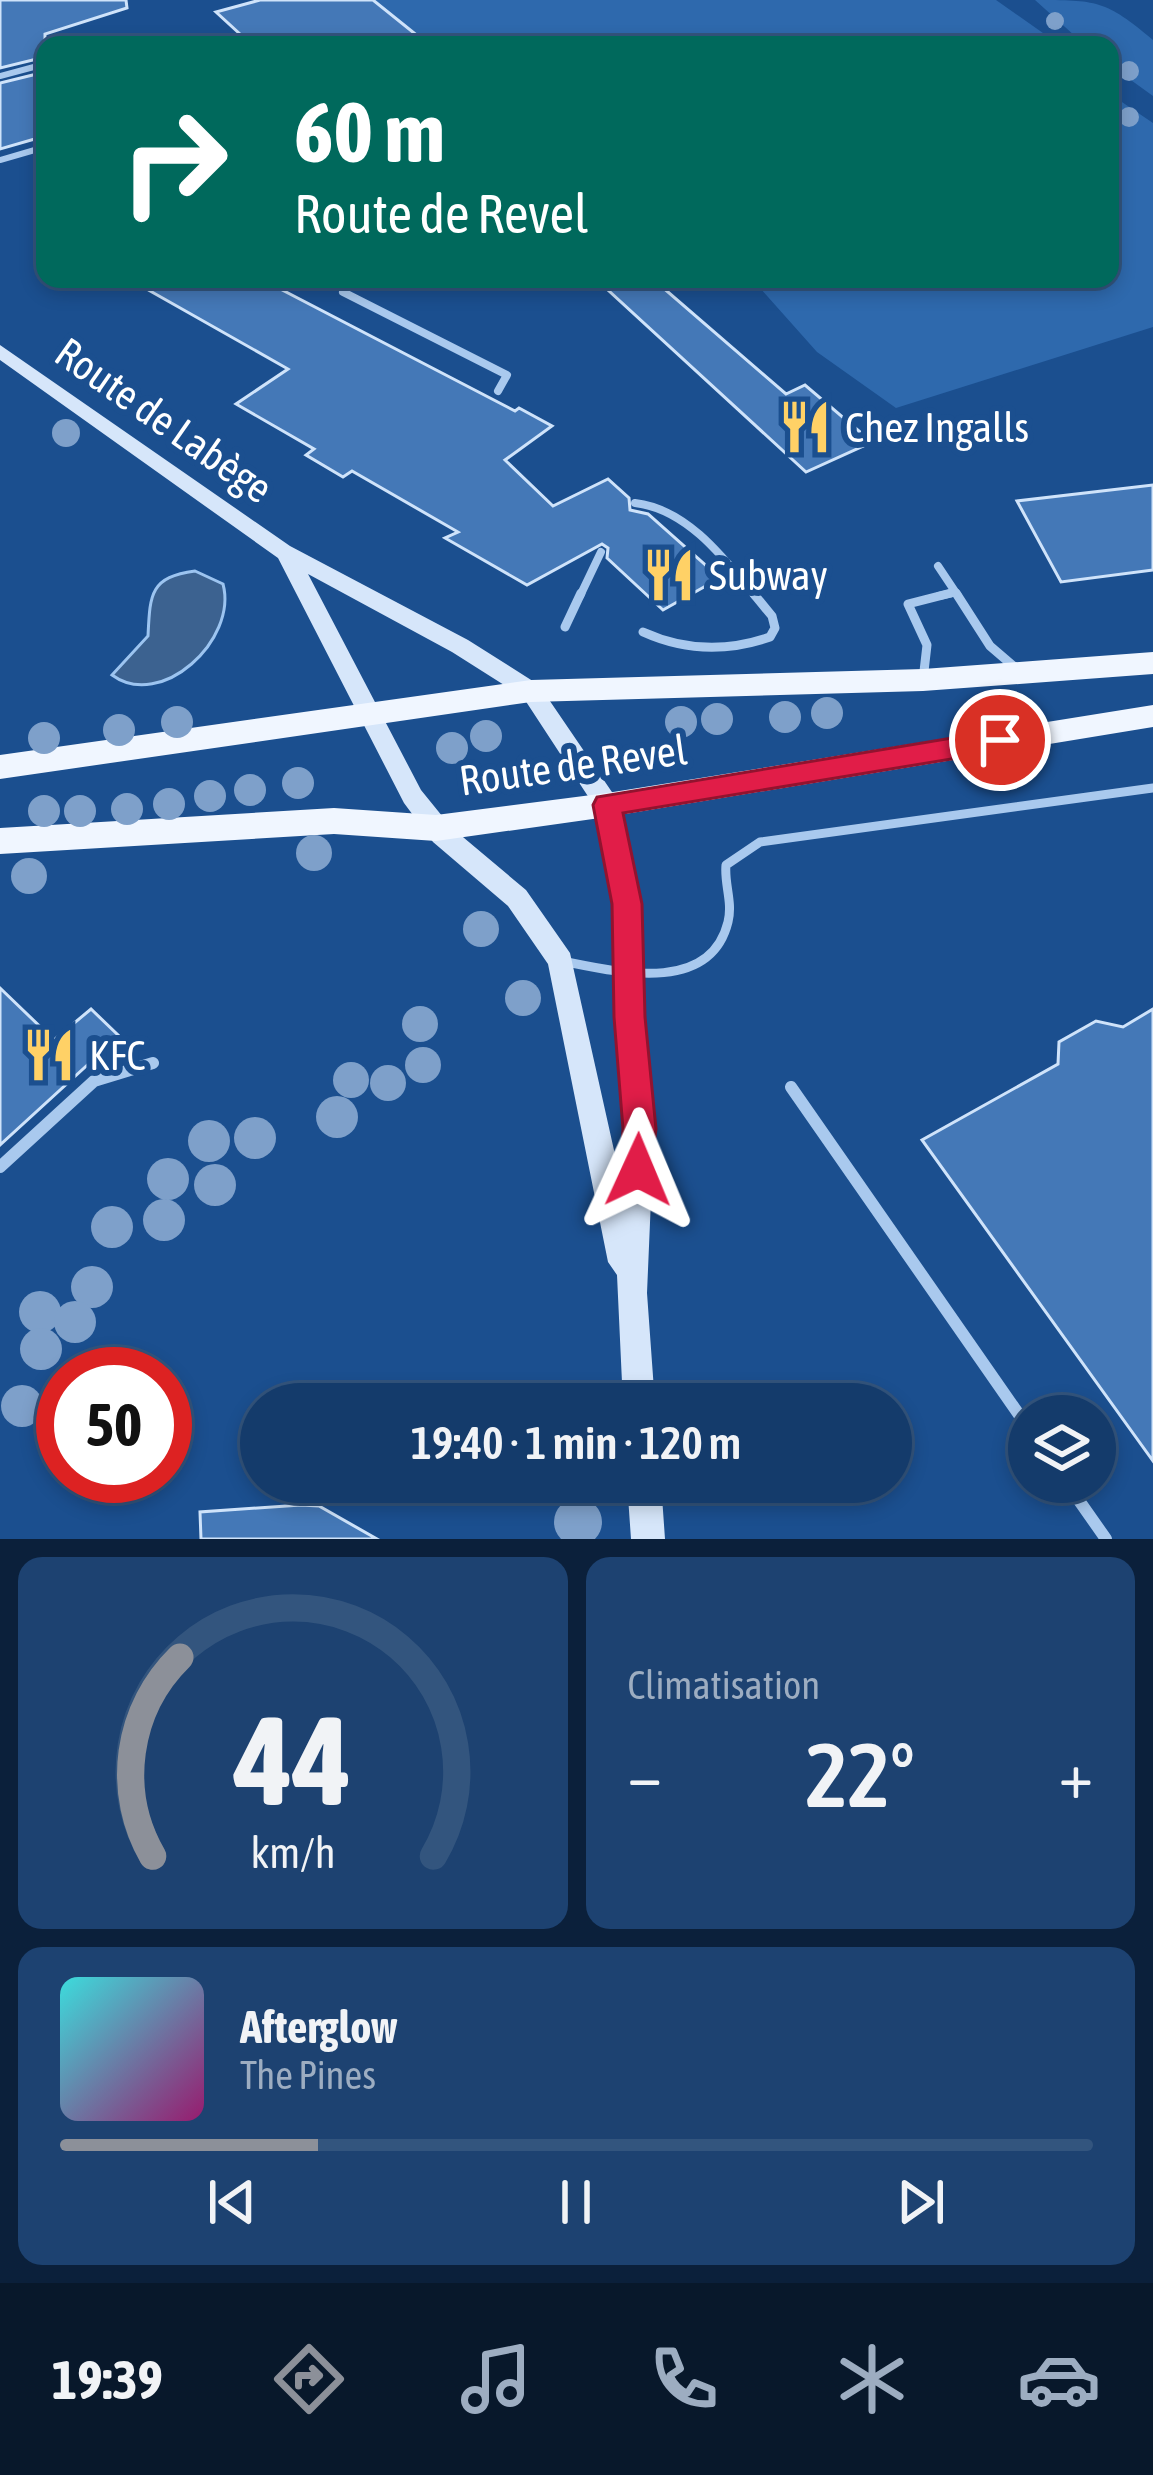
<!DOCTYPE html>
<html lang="fr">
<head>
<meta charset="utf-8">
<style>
	body { margin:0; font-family:"Asap Condensed",sans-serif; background:#1d4271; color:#f1f3f6; height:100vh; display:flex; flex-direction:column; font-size:45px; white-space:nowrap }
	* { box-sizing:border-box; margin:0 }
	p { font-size:39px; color:#9dadc1 }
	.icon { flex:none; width:66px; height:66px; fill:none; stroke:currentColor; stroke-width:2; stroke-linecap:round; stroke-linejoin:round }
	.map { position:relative; height:1539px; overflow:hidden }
	.details { display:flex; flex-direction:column; gap:18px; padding:18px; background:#0b203b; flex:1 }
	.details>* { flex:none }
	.hud { position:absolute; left:36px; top:36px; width:1083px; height:252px; border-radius:24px; box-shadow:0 6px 18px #0003,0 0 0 3px #33557e; background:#00695c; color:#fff; overflow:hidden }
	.tools { position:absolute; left:1008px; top:1395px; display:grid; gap:24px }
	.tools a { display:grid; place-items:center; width:108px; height:108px; border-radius:50%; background:#143b6b; box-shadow:0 6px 18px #0003,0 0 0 3px #33557e; font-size:60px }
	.speed { position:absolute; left:36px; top:1347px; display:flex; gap:24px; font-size:60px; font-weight:700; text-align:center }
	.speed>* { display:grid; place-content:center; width:156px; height:156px; border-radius:50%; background:#143b6b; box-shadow:0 6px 18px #0003,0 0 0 3px #33557e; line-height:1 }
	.speed .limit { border:18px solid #d22; background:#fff; color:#111 }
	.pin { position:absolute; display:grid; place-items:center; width:102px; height:102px; color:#fff; margin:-51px; border:6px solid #fff; border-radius:50%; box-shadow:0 3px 12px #0007 }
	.me { position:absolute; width:132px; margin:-66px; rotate:1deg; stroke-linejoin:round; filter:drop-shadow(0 0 9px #0008) }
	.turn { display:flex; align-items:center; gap:42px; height:252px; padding:0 60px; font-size:54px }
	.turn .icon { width:156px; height:156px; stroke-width:2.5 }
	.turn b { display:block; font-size:84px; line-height:102px }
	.big { font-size:90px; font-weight:600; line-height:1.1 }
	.details .widget { flex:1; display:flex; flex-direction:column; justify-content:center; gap:18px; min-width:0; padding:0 42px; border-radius:24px; background:#1d4271 }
	.details .dial { align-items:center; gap:0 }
	.dial svg { height:312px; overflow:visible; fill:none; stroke:#33557e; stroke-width:7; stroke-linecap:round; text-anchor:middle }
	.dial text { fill:#f1f3f6; stroke:none }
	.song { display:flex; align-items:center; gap:36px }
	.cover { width:144px; height:144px; border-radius:18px; background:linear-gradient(135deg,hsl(180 70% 55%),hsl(320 70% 35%)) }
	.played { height:12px; border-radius:6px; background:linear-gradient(90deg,#8c9099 25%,#33557e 25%) }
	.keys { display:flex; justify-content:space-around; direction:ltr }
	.heat { display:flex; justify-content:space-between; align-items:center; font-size:66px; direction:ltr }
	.details .tiles { flex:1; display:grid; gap:18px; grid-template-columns:1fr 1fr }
	.widget:last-child { grid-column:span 2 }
	.trip { position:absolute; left:240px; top:1383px; width:672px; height:120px; border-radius:60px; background:#143b6b; box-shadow:0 6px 18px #0003,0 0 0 3px #33557e; font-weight:600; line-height:120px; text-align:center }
	.dock { display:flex; height:192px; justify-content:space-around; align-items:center; background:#08182b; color:#9dadc1 }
	.dock .icon { width:84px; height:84px }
	.dock .current { color:#8c9099 }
	.dock b { font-size:54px; color:#f1f3f6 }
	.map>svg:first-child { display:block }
	.green { fill:#2e69ad }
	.water { fill:#3c6290; stroke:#9cc4f0; stroke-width:3 }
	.building { fill:#4478b7; stroke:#cfe3fa; stroke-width:3 }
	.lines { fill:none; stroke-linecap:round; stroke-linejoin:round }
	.service-far3 { stroke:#a9c9ee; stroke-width:6 }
	.service-far2 { stroke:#a9c9ee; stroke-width:8 }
	.service-far1 { stroke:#a9c9ee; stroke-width:9 }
	.service { stroke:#a9c9ee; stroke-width:12 }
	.secondary { fill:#d6e6fa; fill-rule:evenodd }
	.primary { fill:#f0f6ff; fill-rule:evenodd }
	.tree { fill:#7ea0ca }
	.route { fill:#e11d48; stroke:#92132f; stroke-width:3 }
	.labels { text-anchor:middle; stroke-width:12; stroke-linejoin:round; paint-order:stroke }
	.street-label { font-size:42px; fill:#fff; stroke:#1b4f8f }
	.poi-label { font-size:42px; fill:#fff; stroke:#1b4f8f; text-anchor:start }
</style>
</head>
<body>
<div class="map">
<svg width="1153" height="1539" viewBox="0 0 1153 1539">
	<rect width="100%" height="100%" fill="#1b4f8f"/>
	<path class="green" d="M373,0H996L1060,45H429Z
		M1035,0C1096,0 1106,0 1153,40V96L1110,65V45H1085Z
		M1110,94L1153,123V327L896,408L817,352L752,279H1110Z"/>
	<path class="water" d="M195,571L223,584C238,640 161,711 112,675L148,636C150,594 150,577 195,571Z"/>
	<path class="building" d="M0,0H126L127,8L45,34V57L0,68Z
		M260,0H373L429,45H252L216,12Z
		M45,72V136L0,149V83Z
		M129,279H261L515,411L519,408L552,426L505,460L553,506L608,479L629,498L630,510L648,514L720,578L663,610L607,558L608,548L602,544L527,585L445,538L458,532L352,471L343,477L306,455L314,449L236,404L288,369Z
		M596,279H653L786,394L805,385L872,442L806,472Z
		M1153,485V570L1061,582L1017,501Z
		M0,988L54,1040L91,1009L119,1036L0,1145Z
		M1153,1009V1461L922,1140L1058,1064L1059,1042L1096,1021L1123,1027Z
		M301,1505L319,1506L377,1539H201L200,1512Z"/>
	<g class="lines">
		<path class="service-far3" d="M0,76L45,64
			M0,160L45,147"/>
		<path class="service-far2" d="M343,292L507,375L498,391
			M635,503C687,509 724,558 755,596
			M938,566L958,596
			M580,596L601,552
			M939,596L952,593"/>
		<path class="service-far1" d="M956,593L990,646L1018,670
			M565,627L581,593
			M643,632C685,651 727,652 770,637L775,628L772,616L753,593
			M923,680L927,645L908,604L951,593
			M562,961C617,972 710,995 728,922C733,902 724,884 726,865L760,842L1153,788"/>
		<path class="service" d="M791,1087L1029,1429
			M0,1167L94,1081L153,1063
			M1066,1482L1106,1539"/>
		<path class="secondary" d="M0,345L290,546L468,640L539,685L616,798L640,904L644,1017L654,1129L647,1293L655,1404H623L617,1275L608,1262L548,964L508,906L433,842L404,803L278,558L0,360ZM308,574L452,652L523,697L595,807L614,904L616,1017L626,1129L622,1186L570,953L526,890L451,827L421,790Z
			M627,1482H661L665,1539H631Z"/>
		<path class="primary" d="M1153,652V674L923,691L531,702L0,779V755L531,680L923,669Z
			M1153,705V727L607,817L436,841L334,834L0,854V828L334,808L436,815L607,793Z"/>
	</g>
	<g class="tree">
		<circle cx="1055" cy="21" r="9"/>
		<circle cx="1129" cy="71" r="10"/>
		<circle cx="1129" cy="117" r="10"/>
		<circle cx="66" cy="433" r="14"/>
		<circle cx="827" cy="713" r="16"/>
		<circle cx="785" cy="717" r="16"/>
		<circle cx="717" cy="719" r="16"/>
		<circle cx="177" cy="722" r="16"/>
		<circle cx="681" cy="722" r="16"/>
		<circle cx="119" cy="730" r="16"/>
		<circle cx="486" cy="736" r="16"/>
		<circle cx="44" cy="738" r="16"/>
		<circle cx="452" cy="748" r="16"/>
		<circle cx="526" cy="775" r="16"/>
		<circle cx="298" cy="783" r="16"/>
		<circle cx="250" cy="790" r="16"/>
		<circle cx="210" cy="796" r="16"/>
		<circle cx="169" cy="804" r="16"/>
		<circle cx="127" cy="809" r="16"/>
		<circle cx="44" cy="811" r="16"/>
		<circle cx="80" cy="811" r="16"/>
		<circle cx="314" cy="853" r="18"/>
		<circle cx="29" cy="876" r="18"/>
		<circle cx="481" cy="929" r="18"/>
		<circle cx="523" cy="998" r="18"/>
		<circle cx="420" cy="1024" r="18"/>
		<circle cx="423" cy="1065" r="18"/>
		<circle cx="351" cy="1080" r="18"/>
		<circle cx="388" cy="1083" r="18"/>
		<circle cx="337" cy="1117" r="21"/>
		<circle cx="255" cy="1138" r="21"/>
		<circle cx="209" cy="1141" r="21"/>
		<circle cx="168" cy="1179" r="21"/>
		<circle cx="215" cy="1185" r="21"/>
		<circle cx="164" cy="1220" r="21"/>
		<circle cx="112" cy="1227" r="21"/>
		<circle cx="92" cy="1287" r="21"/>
		<circle cx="40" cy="1312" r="21"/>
		<circle cx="75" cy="1322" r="21"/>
		<circle cx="41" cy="1349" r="21"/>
		<circle cx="22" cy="1406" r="21"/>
		<circle cx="578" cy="1522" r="24"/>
	</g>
	<path class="route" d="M1000,730L1013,740L1000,751L623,813L642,904L645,1017L656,1129L649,1181L638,1186L626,1181L621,1170L623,1129L614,1017L612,904L593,805L597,797Z"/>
	<defs>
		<symbol id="restaurant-bare" viewBox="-9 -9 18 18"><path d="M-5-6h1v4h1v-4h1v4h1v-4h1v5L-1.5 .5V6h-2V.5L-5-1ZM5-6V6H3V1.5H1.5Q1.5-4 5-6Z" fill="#ffd166" stroke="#1b4f8f" stroke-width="2.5" paint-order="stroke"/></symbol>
	</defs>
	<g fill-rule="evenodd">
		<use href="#restaurant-bare" x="767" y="389" width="76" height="76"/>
		<use href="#restaurant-bare" x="631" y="537" width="76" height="76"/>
		<use href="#restaurant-bare" x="11" y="1017" width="76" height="76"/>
	</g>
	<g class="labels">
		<g class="street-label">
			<text transform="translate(164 420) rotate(35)" y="15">Route de Labège</text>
			<text transform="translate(573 765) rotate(-8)" y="15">Route de Revel</text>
		</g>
		<g class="poi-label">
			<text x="845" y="442">Chez Ingalls</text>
			<text x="709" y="590">Subway</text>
			<text x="89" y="1070">KFC</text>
		</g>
	</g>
</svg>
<div class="tools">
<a><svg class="icon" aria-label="layers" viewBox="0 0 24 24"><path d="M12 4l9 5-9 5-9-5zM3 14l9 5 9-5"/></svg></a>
</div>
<div class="speed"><div class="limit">50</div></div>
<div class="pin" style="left:1000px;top:740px;background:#d93025"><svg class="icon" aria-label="arrive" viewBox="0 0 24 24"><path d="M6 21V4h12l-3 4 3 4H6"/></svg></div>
<svg class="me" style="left:638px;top:1170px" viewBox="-20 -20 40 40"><path d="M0-17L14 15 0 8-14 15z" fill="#e11d48" stroke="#fff" stroke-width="4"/></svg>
<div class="trip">19:40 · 1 min · 120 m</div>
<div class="hud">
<div class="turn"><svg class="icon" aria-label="right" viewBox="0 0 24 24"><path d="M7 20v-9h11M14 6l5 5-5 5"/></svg><div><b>60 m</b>Route de Revel</div></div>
</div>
</div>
<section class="details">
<div class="tiles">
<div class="widget dial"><svg viewBox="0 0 100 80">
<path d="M14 69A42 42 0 1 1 86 69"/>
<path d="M14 69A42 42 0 0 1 21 18" stroke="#8c9099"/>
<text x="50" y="56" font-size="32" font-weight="700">44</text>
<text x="50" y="72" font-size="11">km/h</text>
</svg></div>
<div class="widget"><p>Climatisation</p>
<div class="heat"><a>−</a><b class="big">22°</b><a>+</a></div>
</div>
<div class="widget">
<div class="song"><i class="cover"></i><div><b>Afterglow</b><p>The Pines</p></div></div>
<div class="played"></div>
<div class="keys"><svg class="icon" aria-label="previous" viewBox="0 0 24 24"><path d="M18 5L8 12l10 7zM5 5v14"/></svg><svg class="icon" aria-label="pause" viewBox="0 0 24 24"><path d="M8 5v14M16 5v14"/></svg><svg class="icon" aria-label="next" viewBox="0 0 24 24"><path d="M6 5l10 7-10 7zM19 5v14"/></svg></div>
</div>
</div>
</section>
<nav class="dock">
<b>19:39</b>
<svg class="icon current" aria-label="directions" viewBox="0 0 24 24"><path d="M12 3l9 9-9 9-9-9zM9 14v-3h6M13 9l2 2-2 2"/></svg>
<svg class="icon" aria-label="music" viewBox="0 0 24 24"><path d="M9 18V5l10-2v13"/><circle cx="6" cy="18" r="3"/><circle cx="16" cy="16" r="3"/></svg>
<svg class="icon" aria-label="phone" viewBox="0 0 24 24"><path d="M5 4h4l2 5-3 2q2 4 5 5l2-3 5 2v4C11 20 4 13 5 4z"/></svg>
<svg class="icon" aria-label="climate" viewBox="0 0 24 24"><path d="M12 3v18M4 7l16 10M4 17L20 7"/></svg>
<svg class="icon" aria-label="car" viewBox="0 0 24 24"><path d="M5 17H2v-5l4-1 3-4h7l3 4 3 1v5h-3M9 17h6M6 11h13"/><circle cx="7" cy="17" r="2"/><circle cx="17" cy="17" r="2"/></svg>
</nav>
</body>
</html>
